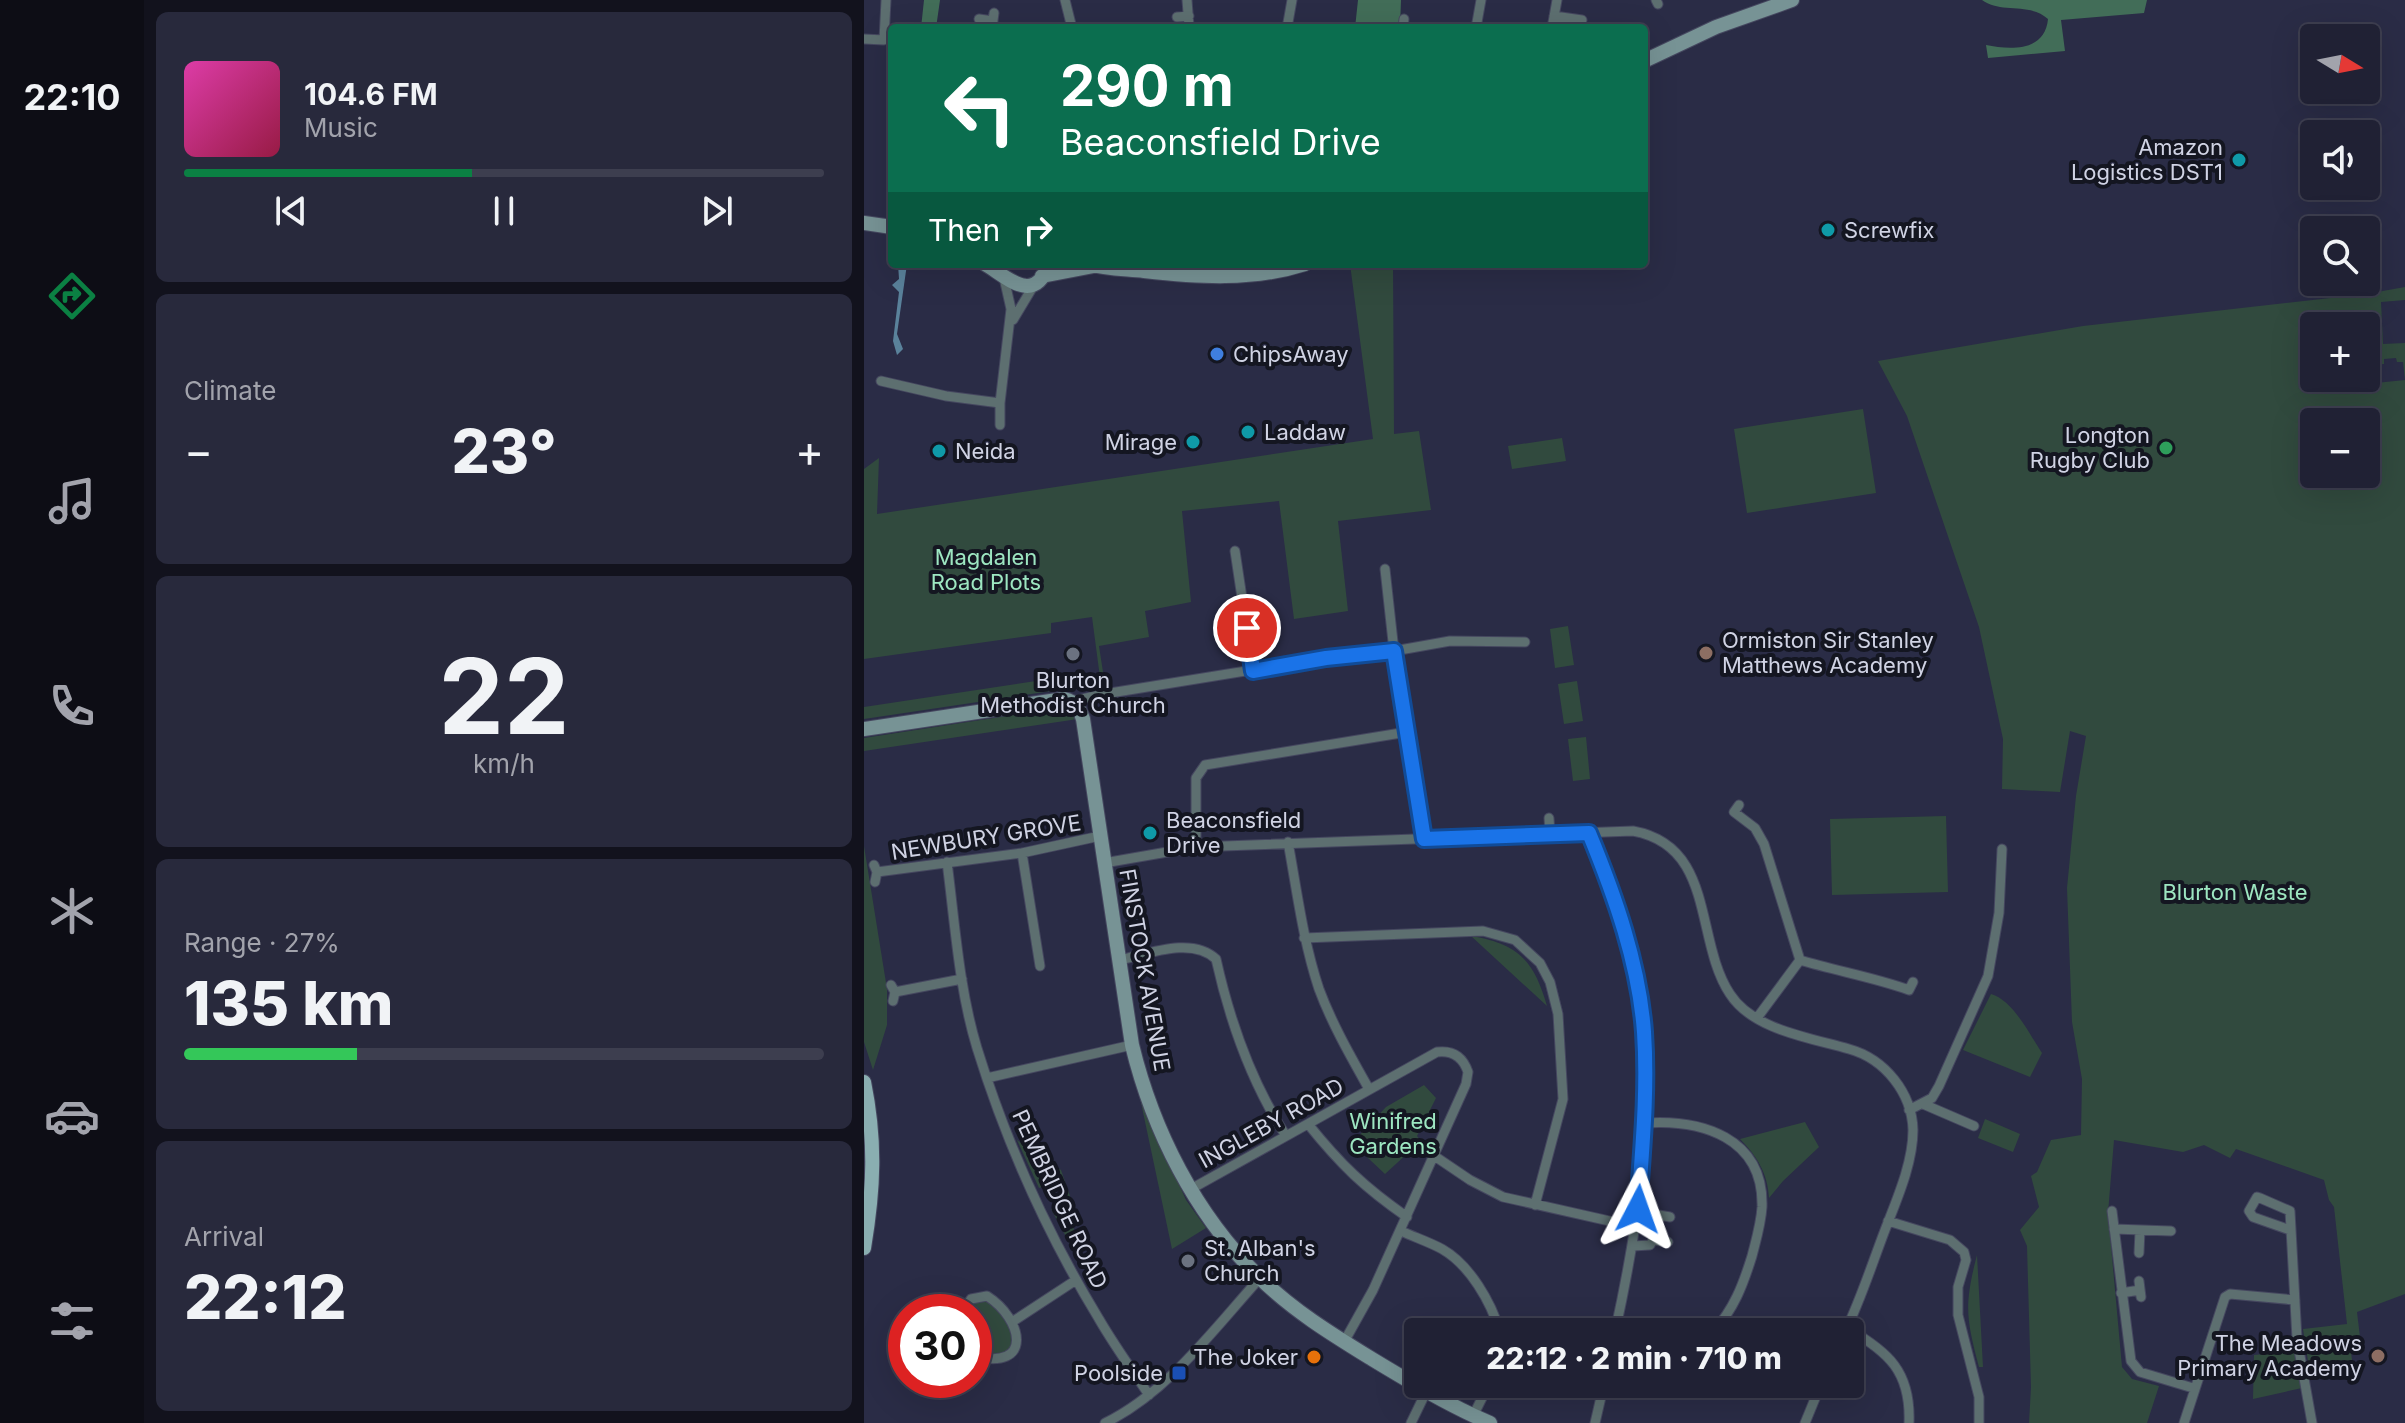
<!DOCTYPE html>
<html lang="en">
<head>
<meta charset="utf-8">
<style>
	body { margin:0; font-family:Inter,sans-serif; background:#28293c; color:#f1f3f6; height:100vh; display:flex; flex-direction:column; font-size:30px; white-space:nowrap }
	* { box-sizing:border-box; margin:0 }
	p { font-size:26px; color:#a2a3ac }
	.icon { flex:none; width:44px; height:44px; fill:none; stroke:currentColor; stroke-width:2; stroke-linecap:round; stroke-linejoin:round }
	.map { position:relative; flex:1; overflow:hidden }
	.panel { display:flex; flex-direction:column; gap:12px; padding:12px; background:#12121d; width:720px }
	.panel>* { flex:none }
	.banner { position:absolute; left:24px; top:24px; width:760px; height:244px; border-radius:8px; box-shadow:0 8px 32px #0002,0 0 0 2px #3d3e4f; background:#0b6e4f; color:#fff; overflow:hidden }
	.needle { width:52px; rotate:100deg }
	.buttons { position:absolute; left:1436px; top:24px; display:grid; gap:16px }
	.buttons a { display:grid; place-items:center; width:80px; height:80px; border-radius:8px; background:#202134; box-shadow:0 8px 32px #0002,0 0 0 2px #3d3e4f; font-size:40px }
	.speed { position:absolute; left:24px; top:1294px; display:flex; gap:16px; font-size:40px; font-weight:700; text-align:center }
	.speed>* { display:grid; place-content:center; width:104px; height:104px; border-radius:50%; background:#202134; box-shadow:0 8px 32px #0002,0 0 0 2px #3d3e4f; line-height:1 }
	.speed .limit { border:12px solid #d22; background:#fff; color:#111 }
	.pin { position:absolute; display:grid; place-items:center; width:68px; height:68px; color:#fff; margin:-34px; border:4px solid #fff; border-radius:50%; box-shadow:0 2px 8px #0007 }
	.me { position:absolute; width:88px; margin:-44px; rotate:4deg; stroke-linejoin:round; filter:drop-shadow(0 0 6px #0008) }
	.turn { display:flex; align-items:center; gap:28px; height:168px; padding:0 40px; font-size:36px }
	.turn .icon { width:104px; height:104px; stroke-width:2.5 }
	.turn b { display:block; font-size:56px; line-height:68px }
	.then { display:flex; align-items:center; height:76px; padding:0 40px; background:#0003; gap:16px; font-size:30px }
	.big { font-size:60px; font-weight:800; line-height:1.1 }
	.panel .tile { flex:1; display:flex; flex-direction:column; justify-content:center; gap:12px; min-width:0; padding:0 28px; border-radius:12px; background:#28293c }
	.panel .dial { align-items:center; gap:0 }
	.dial b { font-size:104px; line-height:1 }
	.song { display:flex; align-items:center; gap:24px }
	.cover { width:96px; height:96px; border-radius:12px; background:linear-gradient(135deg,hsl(320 70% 55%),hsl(340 70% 35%)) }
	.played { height:8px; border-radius:4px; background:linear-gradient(90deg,#0b8043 45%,#3d3e4f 45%) }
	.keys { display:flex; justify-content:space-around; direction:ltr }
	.heat { display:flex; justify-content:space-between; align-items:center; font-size:44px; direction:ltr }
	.charge { height:12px; border-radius:6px; background:linear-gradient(90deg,#34c759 27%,#3d3e4f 0) }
	.trip { position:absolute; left:540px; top:1318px; width:460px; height:80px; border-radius:8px; background:#202134; box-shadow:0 8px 32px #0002,0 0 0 2px #3d3e4f; font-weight:800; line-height:80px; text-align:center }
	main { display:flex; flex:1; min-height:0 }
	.tabs { display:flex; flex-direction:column; width:144px; justify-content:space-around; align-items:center; background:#0d0d15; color:#a2a3ac }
	.tabs .icon { width:56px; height:56px }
	.tabs .current { color:#0b8043 }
	.tabs b { font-size:36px; color:#f1f3f6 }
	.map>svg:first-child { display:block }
	.green { fill:#314a3e; fill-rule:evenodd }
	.forest { fill:#426d58 }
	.water { fill:#5a829b }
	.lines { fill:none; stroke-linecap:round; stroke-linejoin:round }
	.street-casing { stroke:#45475f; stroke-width:11 }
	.secondary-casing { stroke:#45475f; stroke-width:16 }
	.primary-casing { stroke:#45475f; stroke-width:16 }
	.street { stroke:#5d6f70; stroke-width:9 }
	.secondary { stroke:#779395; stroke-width:14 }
	.primary { stroke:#8aaeb1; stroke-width:14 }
	.route-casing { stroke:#114b97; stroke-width:20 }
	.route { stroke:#1a73e8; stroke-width:14 }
	.culture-dot { fill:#0f9aa8; stroke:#141621; stroke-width:3 }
	.shop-dot { fill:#3f7fe0; stroke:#141621; stroke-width:3 }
	.leisure-dot { fill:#2e9e5b; stroke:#141621; stroke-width:3 }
	.education-dot { fill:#8d6e63; stroke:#141621; stroke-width:3 }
	.worship-dot { fill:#6b7280; stroke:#141621; stroke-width:3 }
	.food-dot { fill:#e8710a; stroke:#141621; stroke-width:3 }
	.transit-dot { fill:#1a4fb4; stroke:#141621; stroke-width:3 }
	.labels { text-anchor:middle; stroke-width:8; stroke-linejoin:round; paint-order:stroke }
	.poi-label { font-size:22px; fill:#d0d3e4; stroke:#141621; text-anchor:start }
	.park-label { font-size:22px; fill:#9de6c1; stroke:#141621 }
	.street-label { font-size:22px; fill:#d0d3e4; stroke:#141621 }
</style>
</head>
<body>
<main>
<nav class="tabs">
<b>22:10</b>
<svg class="icon current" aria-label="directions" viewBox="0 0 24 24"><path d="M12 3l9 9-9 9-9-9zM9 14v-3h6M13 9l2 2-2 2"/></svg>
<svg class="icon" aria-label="music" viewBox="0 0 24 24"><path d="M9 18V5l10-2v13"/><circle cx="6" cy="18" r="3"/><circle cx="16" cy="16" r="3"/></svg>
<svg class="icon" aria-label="phone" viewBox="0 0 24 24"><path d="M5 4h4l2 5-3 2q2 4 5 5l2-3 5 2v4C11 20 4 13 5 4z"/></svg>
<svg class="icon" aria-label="climate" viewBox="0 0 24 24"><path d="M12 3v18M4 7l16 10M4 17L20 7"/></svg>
<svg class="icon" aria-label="car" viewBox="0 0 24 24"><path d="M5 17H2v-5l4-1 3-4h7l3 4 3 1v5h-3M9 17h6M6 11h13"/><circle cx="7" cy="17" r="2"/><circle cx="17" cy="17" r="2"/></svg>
<svg class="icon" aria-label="filters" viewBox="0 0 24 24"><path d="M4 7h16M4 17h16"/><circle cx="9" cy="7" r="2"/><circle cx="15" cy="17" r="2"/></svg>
</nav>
<section class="panel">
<div class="tile">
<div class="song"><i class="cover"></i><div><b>104.6 FM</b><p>Music</p></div></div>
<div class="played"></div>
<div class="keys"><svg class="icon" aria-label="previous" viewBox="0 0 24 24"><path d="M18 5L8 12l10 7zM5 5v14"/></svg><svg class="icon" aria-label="pause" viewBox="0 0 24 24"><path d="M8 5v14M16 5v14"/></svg><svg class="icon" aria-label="next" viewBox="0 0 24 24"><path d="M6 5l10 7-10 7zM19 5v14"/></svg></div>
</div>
<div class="tile"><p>Climate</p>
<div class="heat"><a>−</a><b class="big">23°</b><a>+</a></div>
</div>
<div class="tile dial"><b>22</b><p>km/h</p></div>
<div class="tile"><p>Range · 27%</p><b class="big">135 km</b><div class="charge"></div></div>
<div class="tile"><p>Arrival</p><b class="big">22:12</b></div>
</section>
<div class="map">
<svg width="1541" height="1423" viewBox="0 0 1541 1423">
	<rect width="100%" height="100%" fill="#2a2c46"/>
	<path class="green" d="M486,264H529L530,434L555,431L567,510L474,521L484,611L430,619L415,501L318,511L327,602L281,611L285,637L235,646L241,685H237L228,617L187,623V633L0,659V469L15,458L13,514L509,439Z
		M1541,287V300L1517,302L1519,344L1541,343V1294L1493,1312L1496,1337L1485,1339L1490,1373L1447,1380L1439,1329L1483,1324L1470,1207L1465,1200L1460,1180L1372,1149L1366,1158L1340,1145L1319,1152L1250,1140L1244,1213L1258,1367L1268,1379L1295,1386L1283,1423H1165L1167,1387L1163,1246L1156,1230L1175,1207L1167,1176L1173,1172L1187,1140L1217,1135L1218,1079L1208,1022L1203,888L1212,796L1222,736L1206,731L1196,792L1138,789L1139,739L1115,627L1043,416L1014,361L1219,326L1502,294ZM1450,326H1502V365L1520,364V359L1532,358L1533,362H1539L1541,380L1502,384L1501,378H1450ZM1450,422H1502V474H1450Z
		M999,409L1012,493L883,513L870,429Z
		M698,438L702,461L648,469L644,446Z
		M704,626L710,665L691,668L686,629Z
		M192,678L194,690L0,719V707Z
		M713,681L719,721L700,724L694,684Z
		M202,707L214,719L0,751V738Z
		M722,737L726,779L709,781L704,739Z
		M1082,816L1084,892L968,895L966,819Z
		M0,846L23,989V1025L9,1070L0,1042Z
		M607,936C655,944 670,961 683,1006Z
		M1127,994C1150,1001 1165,1034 1178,1053L1166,1077L1099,1050Z
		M560,1085L572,1098L553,1136L557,1141L521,1174L488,1143L522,1107Z
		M276,1098L322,1200L342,1228L308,1249Z
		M1121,1119L1156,1134L1149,1152L1114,1138Z
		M941,1122L955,1147L919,1181L905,1198C904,1174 893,1156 876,1139Z
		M153,1140L197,1170L207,1199L212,1255L187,1209L204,1200L196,1180L175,1188Z
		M1113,1255L1119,1367H1115C1102,1318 1100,1305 1113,1255Z
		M123,1297C144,1312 151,1329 146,1354L110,1355V1312H102L108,1301Z
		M1432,1351L1438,1388L1389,1399L1390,1355Z"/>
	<path class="forest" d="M60,0H76L72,28H57Z
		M494,0H537L536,28H491Z
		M1118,0H1283L1280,13L1197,20L1201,51L1124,58L1122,45C1146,50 1181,52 1184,19C1166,2 1136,14 1118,0Z"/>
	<path class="water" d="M34,264H43L33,334L39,349L33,355L29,341L35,292L28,285L35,279Z"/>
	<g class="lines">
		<defs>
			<path id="street" d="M201,0L208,28
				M323,0L325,26
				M792,0L794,4
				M690,16L718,20
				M313,17L325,16
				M115,19L129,21
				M128,28L130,13
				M423,28L428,0
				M539,28L540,19
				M612,28L617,0
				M688,28L693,0
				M0,39L20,40L22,0
				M149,320L170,285
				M17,381L82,396L136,403V425
				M136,403L147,309L140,278
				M371,551L389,671
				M521,569L530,651L560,839
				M209,701L240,694L462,658L530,651L586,641L661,642
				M875,805L870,812L891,828L900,844L936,960
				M685,818L686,834
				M725,833C751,895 772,960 779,1027C790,1126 772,1236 751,1332
				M424,842C433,891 439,941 455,989C468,1024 487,1057 505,1089
				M332,847V778L341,765L543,732
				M158,853L176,966
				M83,862C91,924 95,989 113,1048C142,1142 184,1235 235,1319C250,1345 268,1370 285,1395
				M240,863L332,847L769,831C852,846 830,940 866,994C889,1030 947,1038 985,1049C1021,1059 1048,1093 1049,1130C1049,1163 1033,1199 1021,1230C1008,1264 997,1299 981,1332
				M10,865L13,872L11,882
				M13,872L158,853L236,836
				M440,938L619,931L651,940L676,963L686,982L694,1014L699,1099L671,1205
				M256,960C284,954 328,936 352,959C366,1022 387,1082 422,1136
				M936,960C972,971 1009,977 1045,990L1049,982
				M27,985L31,992L29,1001
				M31,992L98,979
				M893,1018L936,960
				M123,1078L268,1045
				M1059,1104L1110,1126
				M1045,1110L1068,1098L1075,1086L1124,976L1135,913L1138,849
				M780,1123C837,1119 900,1137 898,1207C897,1224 892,1240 888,1256C879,1285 870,1309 849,1332
				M444,1124C477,1165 500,1187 543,1217
				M569,1155L606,1180L639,1197L772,1227
				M327,1189L573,1052C589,1050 599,1057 604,1072L602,1084L509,1290L480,1342
				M1248,1211L1267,1361L1276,1372L1329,1388
				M789,1214L806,1217
				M1024,1221L1086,1240L1100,1252L1102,1260L1094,1287V1315L1115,1397V1423
				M1250,1229L1307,1231
				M1426,1230L1389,1217L1385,1211L1393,1197L1396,1198L1426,1211L1433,1339L1448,1423
				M537,1231C550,1237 565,1242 578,1249C606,1265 627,1302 636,1332
				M789,1240L804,1242
				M769,1246L786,1245C792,1237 794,1223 789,1214L774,1209
				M1275,1253L1276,1230
				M1275,1281L1277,1297
				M1257,1293L1276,1290
				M99,1312L107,1299L123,1296C159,1319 170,1371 110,1356
				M148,1322L212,1280
				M983,1328C1025,1352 1047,1372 1045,1423
				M609,1416L625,1384
				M241,1423C304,1392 349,1330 396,1278
				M547,1423L562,1392
				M731,1423L740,1384
				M941,1423L957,1384
				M1320,1423L1361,1297L1366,1294L1431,1300"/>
			<path id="secondary" d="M780,61L852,27L928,0
				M0,223L28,227
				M121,264C143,277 170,306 185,264
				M224,264C242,269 262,269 280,271C334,277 388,281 441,264
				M178,276L230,266
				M0,729L200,699C212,702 215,708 219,719L268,1045C289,1131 331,1214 395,1277C428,1310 469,1335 508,1359C546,1382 584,1405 626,1423"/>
			<path id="primary" d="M0,1082C12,1141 10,1188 0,1248"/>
		</defs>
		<use href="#street" class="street-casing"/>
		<use href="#secondary" class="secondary-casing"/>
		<use href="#primary" class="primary-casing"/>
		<use href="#street" class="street"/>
		<use href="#secondary" class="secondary"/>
		<use href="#primary" class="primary"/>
	</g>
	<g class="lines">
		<defs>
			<path id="route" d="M383,628L389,671L462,658L530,651L560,839L725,833C751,896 775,964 780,1032C784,1091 778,1150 774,1209"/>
		</defs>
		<use href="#route" class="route-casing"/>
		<use href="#route" class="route"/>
	</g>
	<g class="culture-dot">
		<circle cx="1375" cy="160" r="8"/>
		<circle cx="964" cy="230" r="8"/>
		<circle cx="384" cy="432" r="8"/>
		<circle cx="329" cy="442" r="8"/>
		<circle cx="75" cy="451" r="8"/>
		<circle cx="286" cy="833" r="8"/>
	</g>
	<circle class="shop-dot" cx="353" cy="354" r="8"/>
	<circle class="leisure-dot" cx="1302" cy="448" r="8"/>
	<g class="education-dot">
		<circle cx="842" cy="653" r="8"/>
		<circle cx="1514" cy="1356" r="8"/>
	</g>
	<g class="worship-dot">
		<circle cx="209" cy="654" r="8"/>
		<circle cx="324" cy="1261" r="8"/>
	</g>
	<circle class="food-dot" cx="450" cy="1357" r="8"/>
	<rect class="transit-dot" x="307" y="1365" width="16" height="16" rx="4"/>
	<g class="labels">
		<g class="poi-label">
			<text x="1359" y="155" text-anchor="end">Amazon<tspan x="1359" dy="25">Logistics DST1</tspan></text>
			<text x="980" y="238">Screwfix</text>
			<text x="369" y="362">ChipsAway</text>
			<text x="400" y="440">Laddaw</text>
			<text x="1286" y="443" text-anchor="end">Longton<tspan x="1286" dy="25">Rugby Club</tspan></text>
			<text x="313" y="450" text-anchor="end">Mirage</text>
			<text x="91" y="459">Neida</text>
			<text x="858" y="648">Ormiston Sir Stanley<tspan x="858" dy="25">Matthews Academy</tspan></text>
			<text x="209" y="688" text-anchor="middle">Blurton<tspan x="209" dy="25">Methodist Church</tspan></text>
			<text x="302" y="828">Beaconsfield<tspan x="302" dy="25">Drive</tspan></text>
			<text x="340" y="1256">St. Alban's<tspan x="340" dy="25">Church</tspan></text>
			<text x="1498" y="1351" text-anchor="end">The Meadows<tspan x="1498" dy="25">Primary Academy</tspan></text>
			<text x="434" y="1365" text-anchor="end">The Joker</text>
			<text x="299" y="1381" text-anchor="end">Poolside</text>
		</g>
		<g class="park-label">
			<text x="122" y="565">Magdalen<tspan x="122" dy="25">Road Plots</tspan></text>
			<text x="1371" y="900">Blurton Waste</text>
			<text x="529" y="1129">Winifred<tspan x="529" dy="25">Gardens</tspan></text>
		</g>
		<g class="street-label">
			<text transform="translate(122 837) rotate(-9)" y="8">NEWBURY GROVE</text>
			<text transform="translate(281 970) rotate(80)" y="8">FINSTOCK AVENUE</text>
			<text transform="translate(407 1123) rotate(-29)" y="8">INGLEBY ROAD</text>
			<text transform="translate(196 1199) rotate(65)" y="8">PEMBRIDGE ROAD</text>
		</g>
	</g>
</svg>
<div class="buttons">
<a><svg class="needle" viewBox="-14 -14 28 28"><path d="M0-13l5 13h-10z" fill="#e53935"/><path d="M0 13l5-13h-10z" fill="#a2a3ac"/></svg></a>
<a><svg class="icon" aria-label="sound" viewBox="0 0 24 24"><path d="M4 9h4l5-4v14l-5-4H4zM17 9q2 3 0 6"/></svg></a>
<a><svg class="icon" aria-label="search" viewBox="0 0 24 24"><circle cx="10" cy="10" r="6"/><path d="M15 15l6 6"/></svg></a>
<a>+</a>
<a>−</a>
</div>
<div class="speed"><div class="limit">30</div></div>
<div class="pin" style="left:383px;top:628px;background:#d93025"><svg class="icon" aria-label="arrive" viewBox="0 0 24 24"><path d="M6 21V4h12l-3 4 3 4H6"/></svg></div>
<svg class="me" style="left:774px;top:1209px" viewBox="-20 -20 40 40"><path d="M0-17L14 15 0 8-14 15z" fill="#1a73e8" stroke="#fff" stroke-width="4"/></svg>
<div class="trip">22:12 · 2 min · 710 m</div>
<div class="banner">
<div class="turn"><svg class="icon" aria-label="left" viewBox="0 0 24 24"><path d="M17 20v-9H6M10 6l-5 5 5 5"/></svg><div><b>290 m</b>Beaconsfield Drive</div></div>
<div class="then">Then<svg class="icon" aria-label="right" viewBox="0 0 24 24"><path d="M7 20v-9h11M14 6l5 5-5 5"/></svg></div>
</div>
</div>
</main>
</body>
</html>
